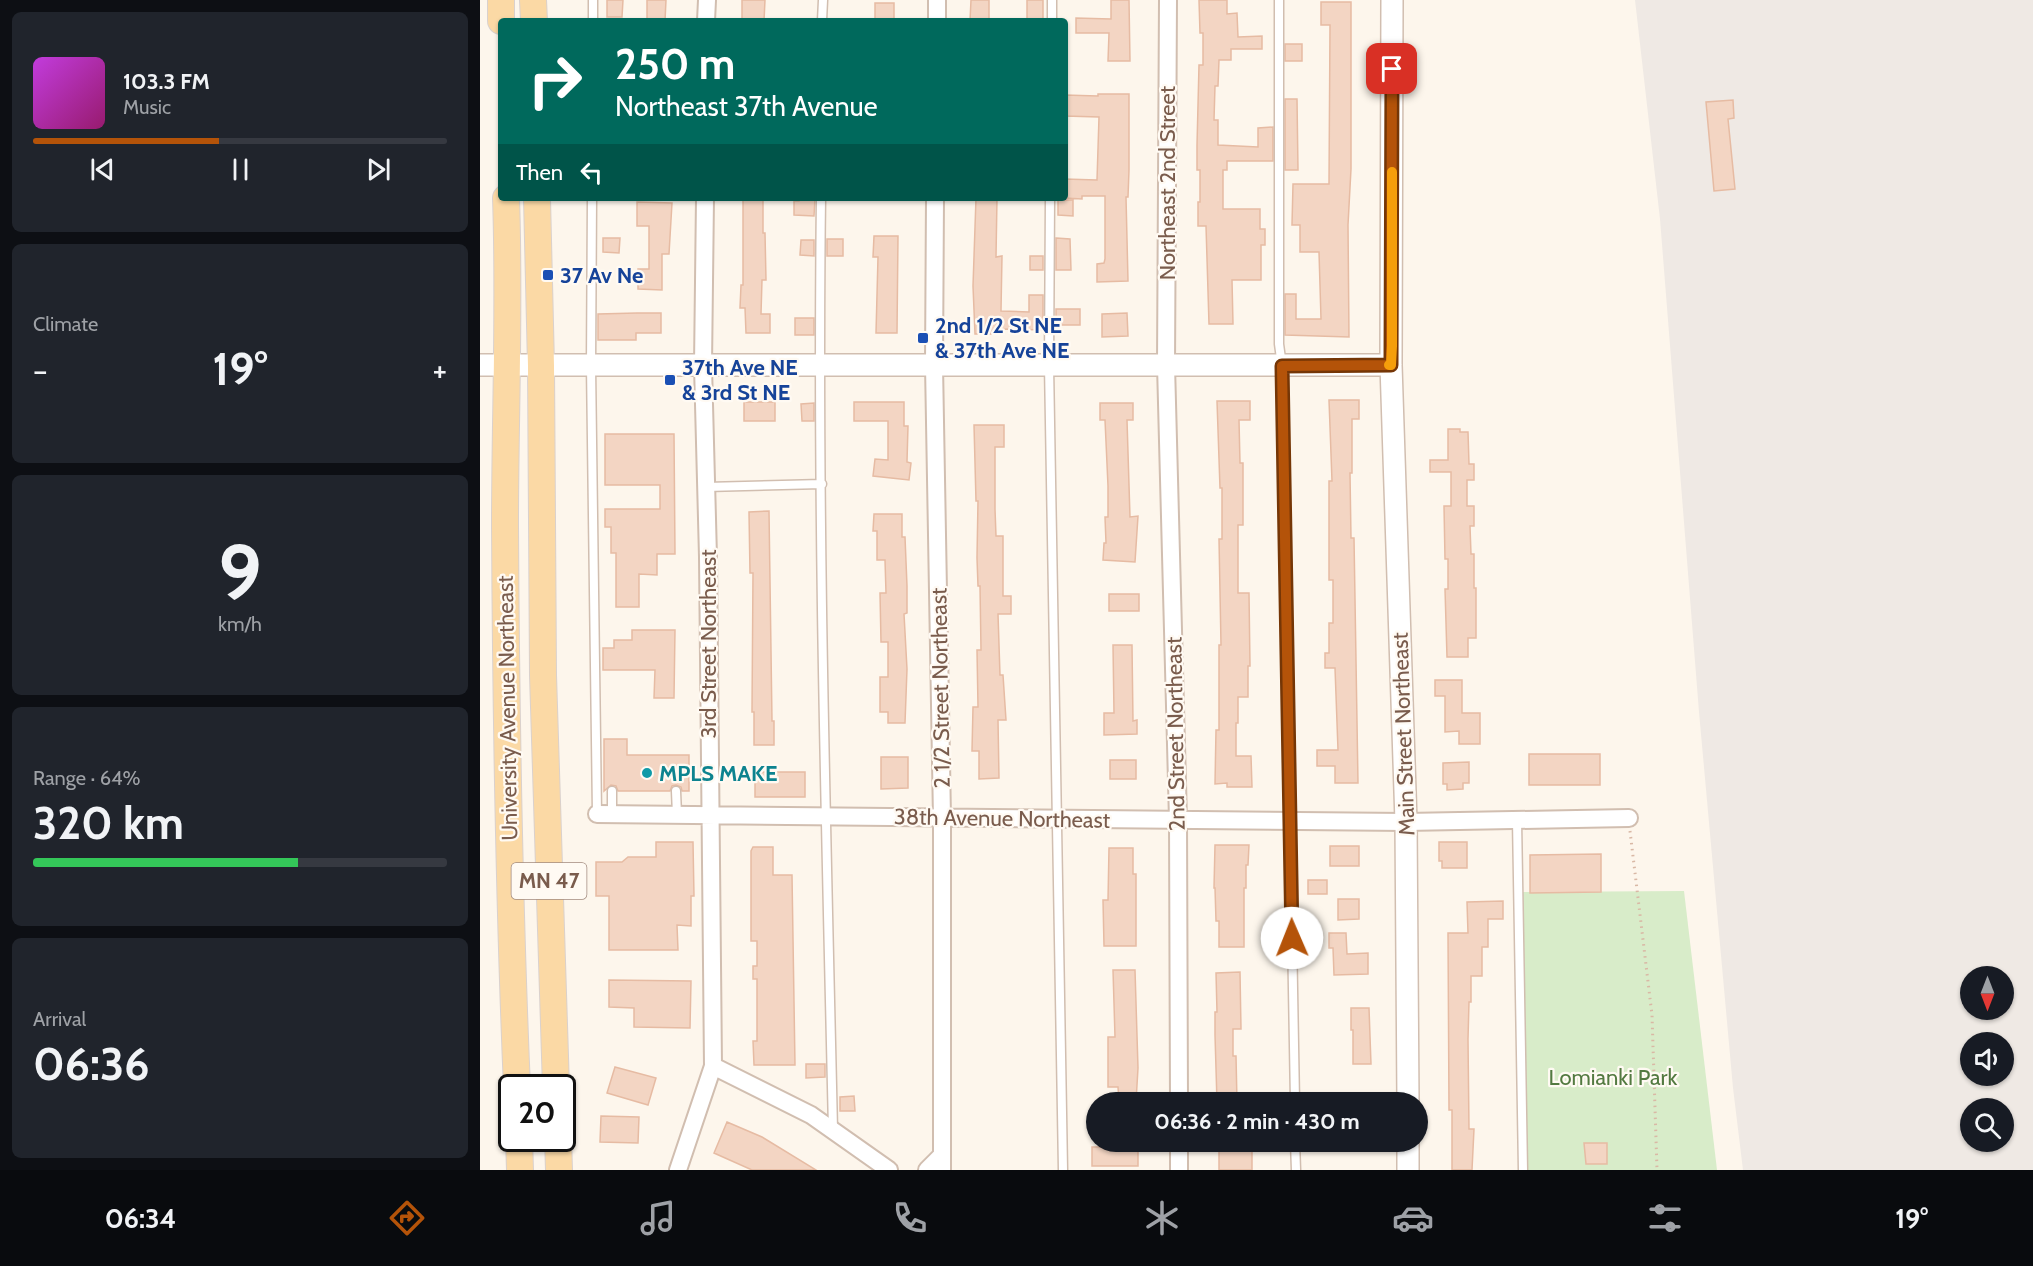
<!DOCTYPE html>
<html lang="en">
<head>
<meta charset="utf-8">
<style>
	body { margin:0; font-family:Cabin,sans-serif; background:#20242c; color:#f1f3f6; height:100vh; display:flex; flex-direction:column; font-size:22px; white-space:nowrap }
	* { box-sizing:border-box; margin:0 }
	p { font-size:20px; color:#9ea1a6 }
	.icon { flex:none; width:33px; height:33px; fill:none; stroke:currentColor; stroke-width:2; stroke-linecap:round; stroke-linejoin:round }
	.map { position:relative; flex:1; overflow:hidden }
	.sheet { display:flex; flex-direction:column; gap:12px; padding:12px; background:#0d0f14; width:480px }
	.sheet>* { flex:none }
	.banner { position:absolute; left:18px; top:18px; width:570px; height:183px; border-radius:6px; box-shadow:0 2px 4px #0004; background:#00695c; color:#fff; overflow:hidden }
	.needle { width:39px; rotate:180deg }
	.fabs { position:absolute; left:1480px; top:966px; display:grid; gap:12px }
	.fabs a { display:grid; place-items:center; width:54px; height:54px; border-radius:50%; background:#171b24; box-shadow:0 2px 4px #0004; font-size:30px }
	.speed { position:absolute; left:18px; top:1074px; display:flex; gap:12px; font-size:30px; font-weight:700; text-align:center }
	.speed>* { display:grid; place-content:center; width:78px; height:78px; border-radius:50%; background:#171b24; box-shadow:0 2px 4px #0004; line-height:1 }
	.speed .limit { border:3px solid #111; border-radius:9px; background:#fff; color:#111 }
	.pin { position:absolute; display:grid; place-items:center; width:51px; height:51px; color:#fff; margin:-26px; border-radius:12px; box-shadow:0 3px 9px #0006 }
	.me { position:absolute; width:66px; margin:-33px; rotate:359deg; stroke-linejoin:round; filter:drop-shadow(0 0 4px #0008) }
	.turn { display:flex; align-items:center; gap:21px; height:126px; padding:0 18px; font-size:27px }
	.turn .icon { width:78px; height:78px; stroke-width:2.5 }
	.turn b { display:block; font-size:42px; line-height:51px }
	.then { display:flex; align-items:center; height:57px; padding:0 18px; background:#0003; gap:12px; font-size:22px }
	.big { font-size:45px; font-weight:800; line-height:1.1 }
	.sheet .card { flex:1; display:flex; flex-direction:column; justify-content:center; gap:9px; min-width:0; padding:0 21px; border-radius:9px; background:#20242c }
	.sheet .dial { align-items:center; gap:0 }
	.dial b { font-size:78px; line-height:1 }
	.song { display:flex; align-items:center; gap:18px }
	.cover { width:72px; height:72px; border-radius:9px; background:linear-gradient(135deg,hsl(290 70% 55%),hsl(320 70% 35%)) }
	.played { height:6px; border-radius:3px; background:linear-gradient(90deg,#b45309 45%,#363941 45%) }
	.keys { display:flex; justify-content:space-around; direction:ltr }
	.heat { display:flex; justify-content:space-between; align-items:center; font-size:33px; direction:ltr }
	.charge { height:9px; border-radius:4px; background:linear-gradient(90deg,#34c759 64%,#363941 0) }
	.trip { position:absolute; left:606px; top:1092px; width:342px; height:60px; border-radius:30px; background:#171b24; box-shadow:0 2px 4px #0004; font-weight:800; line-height:60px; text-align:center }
	.dock { display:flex; height:96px; justify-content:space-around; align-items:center; background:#090b0e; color:#9ea1a6 }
	.dock .icon { width:42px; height:42px }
	.dock .active { color:#b45309 }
	.dock b { font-size:27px; color:#f1f3f6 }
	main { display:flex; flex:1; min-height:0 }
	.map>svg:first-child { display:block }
	.industrial { fill:#efe9e4; fill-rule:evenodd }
	.green { fill:#d8ecc9 }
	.building { fill:#f3d5c3; stroke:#e6bba3; stroke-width:1.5 }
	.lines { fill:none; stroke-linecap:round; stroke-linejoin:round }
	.service-casing { stroke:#d1beb0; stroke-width:11 }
	.minor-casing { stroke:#d1beb0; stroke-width:20 }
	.tertiary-casing { stroke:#d1beb0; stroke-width:24 }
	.primary-casing { stroke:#dad1cd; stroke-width:28 }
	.path { stroke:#d9b8a5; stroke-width:3; stroke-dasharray:1.5 4.5; stroke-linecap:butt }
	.service { stroke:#fff; stroke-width:8 }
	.minor { stroke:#fff; stroke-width:16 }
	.tertiary { stroke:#fff; stroke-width:21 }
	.primary { stroke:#fbd9a5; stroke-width:26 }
	.route-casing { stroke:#753606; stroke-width:15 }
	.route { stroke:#b45309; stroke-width:10 }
	.slow { stroke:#f59e0b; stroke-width:10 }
	.transit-dot { fill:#1a4fb4; stroke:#fffaf3; stroke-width:2 }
	.culture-dot { fill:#0f9aa8; stroke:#fffaf3; stroke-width:2 }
	.labels { text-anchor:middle; stroke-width:4.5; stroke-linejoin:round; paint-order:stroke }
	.shield { fill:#fffaf3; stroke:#a28b7f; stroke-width:1.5 }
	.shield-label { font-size:21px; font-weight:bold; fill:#7a5c4d }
	.street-label { font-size:22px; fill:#7a5c4d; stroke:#fffaf3 }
	.transit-label { font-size:22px; font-weight:bold; fill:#164399; stroke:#fffaf3; text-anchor:start }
	.culture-label { font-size:22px; font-weight:bold; fill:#0d838f; stroke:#fffaf3; text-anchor:start }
	.park-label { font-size:22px; fill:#537a41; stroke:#fffaf3 }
</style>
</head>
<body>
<main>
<section class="sheet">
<div class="card">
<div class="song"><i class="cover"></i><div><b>103.3 FM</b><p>Music</p></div></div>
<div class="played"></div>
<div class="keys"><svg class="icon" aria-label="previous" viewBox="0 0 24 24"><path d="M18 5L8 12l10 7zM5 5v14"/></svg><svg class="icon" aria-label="pause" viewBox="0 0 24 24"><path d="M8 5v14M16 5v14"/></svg><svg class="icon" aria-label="next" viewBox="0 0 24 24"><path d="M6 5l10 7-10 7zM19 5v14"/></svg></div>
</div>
<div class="card"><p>Climate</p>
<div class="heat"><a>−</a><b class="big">19°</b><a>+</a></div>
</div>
<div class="card dial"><b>9</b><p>km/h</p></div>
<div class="card"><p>Range · 64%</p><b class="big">320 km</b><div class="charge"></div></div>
<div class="card"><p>Arrival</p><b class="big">06:36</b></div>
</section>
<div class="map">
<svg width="1553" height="1170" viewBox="0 0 1553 1170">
	<rect width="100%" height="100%" fill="#fdf6ec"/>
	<path class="industrial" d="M1155,0H1553V1170H1263L1253,1088L1219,712L1180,219ZM1491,976H1524V1010H1491ZM1491,1042H1524V1076H1491ZM1491,1108H1524V1142H1491Z"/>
	<path class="green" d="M1204,891L1237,1170H1042V892Z"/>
	<path class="building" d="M127,0H143L142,17H127Z
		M167,0H186L185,21H167Z
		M262,0H285L284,21H262Z
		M491,0H509V21H490Z
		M547,0H563V21H547Z
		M631,0H649L650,61H628L629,33H596V18L631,19Z
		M719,0H747V14L757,13L758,37L782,36V49H751V60H739L738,86H735L734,120H738V145L778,147V128L793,127V161H747V170H743V209H780V229H785V245H781V280H752L753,324H729L726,226H718V202H720V170H717V145L719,65H723V33H720Z
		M841,2H871V169L868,225L869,337L805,335V294H816V319H841L839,252H820V225H812L813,184H849L850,25H841Z
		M395,3H414V21H395Z
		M805,44H822V61H805Z
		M618,94H649V170L648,197H646L648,281L617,282V264L624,263L625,259V196H602V199L585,198V179L617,180L619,117L585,116V95L618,96Z
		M805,99H817L818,170H805Z
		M1253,100L1254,118L1248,119L1255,189L1234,191L1226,102Z
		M263,198H283V233H285L286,280H282L281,314H290V333H266L265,308H260L261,285H263Z
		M319,198H335L334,216L314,215V201H319Z
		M496,198H517L516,257L522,256L521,311L549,312V295H563V330L523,329V334H495L493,286Z
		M578,200H593V216L578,215Z
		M157,202L192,203L189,254H182V290L158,289V269H169V226H157Z
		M394,236H418L417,333H396L398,257H393Z
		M123,238H140L139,253L123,252Z
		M576,238L590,239L591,270H576Z
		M347,239H363V256H347Z
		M321,240H334V256L320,255Z
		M550,256H563V270H550Z
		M576,309H600V325H576Z
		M157,313H181V333H156V340H118V314Z
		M647,313L648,336L622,337V314Z
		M315,318H334V335H315Z
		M849,400H879V419H872V473H870L871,538H874L878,783H855V766H837V750H858L855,668H845V653H849V623H853V580H849V481H852Z
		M737,401H770V420H759L760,463H763V525H758V593H769L770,666H768V697H758V723H756V756H771L772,787H747V783L735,784L736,730H739V645H741L739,539H742V488H740Z
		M264,402H295V421H264Z
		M374,402H424V426H428L427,462L431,463L429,480L393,476L395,459L408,460V421H374Z
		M334,403V421H322L321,404Z
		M620,403H653V420H647L650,517L658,516L655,562L623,560L624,543H626L625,517H628V486L625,420H620Z
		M494,425H524V447H515V509L516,536H523V596H531V614H518L520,675H523L526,720H518L519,778L499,779V751H492L493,707H498L497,650H501L500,586H498L497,558L498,501H496Z
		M968,429H980V432H988L989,464H994V480H987V506H994V526H990L991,554H994V588H996V638H988V657H967L965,589H968V559H965L964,506H971V472H950V460H968Z
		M125,434H194L195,554H177V575L159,574V607H136V553H131V527H125V509H180V485H125Z
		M289,511L292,721H294V745H274V712H272L273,573H270L269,512Z
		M394,514H422V537H425L427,586V613L424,614L427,669L425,723H408V712H400V677H408V642H401L400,593H406L405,560H397V531H393Z
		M629,594H659V611H629Z
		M152,630H195L194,698H174L175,670H123V648H134V640H152Z
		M633,645H652L653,721L657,720V734L624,735V713H634Z
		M955,680H982V713H1000V744H979V731L965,732V696H955Z
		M124,739H147V755H209V791H202L201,787L196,785L192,786L190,791H138L136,786L131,785L124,791Z
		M1049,754H1120V785H1049Z
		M401,757H428V788L401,789Z
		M630,760H656V779H630Z
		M989,762V783H983V789L967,790V784H963V763Z
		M275,772H325V797H275Z
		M176,842H213L214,896H211V926L197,925L198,950H129V896H116V862H142L148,857H176Z
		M959,842H987V868H962V861H959Z
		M735,845H769L768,865H766V888H764V947H739V921H736L735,888H734Z
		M850,846H879V866H850Z
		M273,847H293V875H312L315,1065H274L273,1041H277V979H273V966H277V941H271V851Z
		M629,848H653V874H656V946H624L623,900H628Z
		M1121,854V892L1050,893V855Z
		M828,880H847V894H828Z
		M858,899H879V919L858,920Z
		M1023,901V919H1008V947H1002V976H991V1002H989L988,1039L989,1129H994L992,1170H972V1110H969L968,933H988L987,902Z
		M849,933H866L867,954L888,953V974L854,975L853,948H849Z
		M633,970H655L658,1068L656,1102H639L638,1087H628V1037H635Z
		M760,972L761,1029H753V1056H756L757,1102H737L735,1035V1012H737L736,973Z
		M129,980L211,981L210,1028L154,1027V1008L129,1007Z
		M871,1008H889L891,1064H873V1030H871Z
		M326,1064H345V1077L326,1078Z
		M135,1067L176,1078L168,1105L127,1093Z
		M374,1096L375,1111H360V1097Z
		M121,1116L159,1117L158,1143L120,1142Z
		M247,1122L282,1137L336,1170H272L234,1153Z
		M1104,1143H1127V1164H1106Z
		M612,1147H658V1166H612Z
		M739,1151H772V1170H739Z"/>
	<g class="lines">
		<defs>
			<path id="service" d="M799,0V344L802,366L815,1102
				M113,21V0
				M342,21L343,0
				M572,21V0
				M112,198L111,366L117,814
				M341,198C337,509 346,820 353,1130
				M570,198L569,365L583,1170
				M226,487L342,484
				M132,791V814
				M196,791L197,815
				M1037,820L1043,1170
				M815,1142L816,1170"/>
			<path id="minor" d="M688,0L686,365L698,820L699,1102
				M226,21L227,0
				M457,21V0
				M455,198L454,365L462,818V1170
				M117,814L926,822L1149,818
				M233,1066L331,1115L409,1170
				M699,1142V1170
				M198,1170L233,1066L228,557L223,366L225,198
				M447,1170L462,1155"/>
			<path id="tertiary" d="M912,0L911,365L926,822L928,1102
				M0,365H911
				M928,1142V1170"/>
			<path id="primary" d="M21,0V21
				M53,0L54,21
				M26,198C30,307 25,416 25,525C26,712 29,900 37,1088
				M57,198L61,366L63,675L76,1088
				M39,1138L40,1170
				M78,1138L79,1170"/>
		</defs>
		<use href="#service" class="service-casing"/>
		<use href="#minor" class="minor-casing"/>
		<use href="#tertiary" class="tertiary-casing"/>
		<use href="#primary" class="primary-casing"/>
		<path class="path" d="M1150,831L1172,1015L1177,1170"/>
		<use href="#service" class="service"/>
		<use href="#minor" class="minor"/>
		<use href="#tertiary" class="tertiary"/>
		<use href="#primary" class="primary"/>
	</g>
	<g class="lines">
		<defs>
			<path id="route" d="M812,938L802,366L911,365L912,69"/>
		</defs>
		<use href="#route" class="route-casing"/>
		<use href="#route" class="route"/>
		<path class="slow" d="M909,365H911L912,346V172"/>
	</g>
	<g class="transit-dot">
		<rect x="62" y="269" width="12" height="12" rx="3"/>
		<rect x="437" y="332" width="12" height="12" rx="3"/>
		<rect x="184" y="374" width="12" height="12" rx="3"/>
	</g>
	<circle class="culture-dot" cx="167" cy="773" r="6"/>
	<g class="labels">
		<rect class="shield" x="31.5" y="863" width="75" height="36" rx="4.5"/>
		<g class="shield-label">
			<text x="69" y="888">MN 47</text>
		</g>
		<g class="street-label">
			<text transform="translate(687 183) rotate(-90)" y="8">Northeast 2nd Street</text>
			<text transform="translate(228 644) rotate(-90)" y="8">3rd Street Northeast</text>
			<text transform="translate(460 688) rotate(-91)" y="8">2 1/2 Street Northeast</text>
			<text transform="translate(27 708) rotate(-91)" y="8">University Avenue Northeast</text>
			<text transform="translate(695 734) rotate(-91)" y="8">2nd Street Northeast</text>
			<text transform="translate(923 734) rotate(-92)" y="8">Main Street Northeast</text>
			<text transform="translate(522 818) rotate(1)" y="8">38th Avenue Northeast</text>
		</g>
		<g class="transit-label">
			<text x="80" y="283">37 Av Ne</text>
			<text x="455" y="333">2nd 1/2 St NE<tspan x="455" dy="25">&amp; 37th Ave NE</tspan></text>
			<text x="202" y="375">37th Ave NE<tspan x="202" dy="25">&amp; 3rd St NE</tspan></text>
		</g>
		<g class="culture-label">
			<text x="179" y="781">MPLS MAKE</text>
		</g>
		<g class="park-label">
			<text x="1133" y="1085">Lomianki Park</text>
		</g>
	</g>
</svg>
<div class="fabs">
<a><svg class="needle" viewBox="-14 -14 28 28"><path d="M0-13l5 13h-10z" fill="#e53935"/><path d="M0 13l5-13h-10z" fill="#9ea1a6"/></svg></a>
<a><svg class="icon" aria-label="sound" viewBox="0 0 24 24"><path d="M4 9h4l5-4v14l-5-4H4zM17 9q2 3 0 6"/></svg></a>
<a><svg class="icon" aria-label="search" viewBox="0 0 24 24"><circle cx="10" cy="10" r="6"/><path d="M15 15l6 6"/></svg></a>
</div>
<div class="speed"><div class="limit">20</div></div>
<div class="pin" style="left:912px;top:69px;background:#d93025"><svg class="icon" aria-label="arrive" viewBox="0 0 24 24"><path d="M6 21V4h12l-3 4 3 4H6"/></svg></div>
<svg class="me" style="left:812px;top:938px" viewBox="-20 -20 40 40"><circle r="19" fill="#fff"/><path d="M0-13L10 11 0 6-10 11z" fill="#b45309"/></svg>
<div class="trip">06:36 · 2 min · 430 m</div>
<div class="banner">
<div class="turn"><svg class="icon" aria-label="right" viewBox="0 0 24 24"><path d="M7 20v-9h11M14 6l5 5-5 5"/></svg><div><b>250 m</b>Northeast 37th Avenue</div></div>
<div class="then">Then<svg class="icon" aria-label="left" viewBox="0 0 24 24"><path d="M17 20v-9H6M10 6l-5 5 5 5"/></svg></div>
</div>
</div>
</main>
<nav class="dock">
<b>06:34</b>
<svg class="icon active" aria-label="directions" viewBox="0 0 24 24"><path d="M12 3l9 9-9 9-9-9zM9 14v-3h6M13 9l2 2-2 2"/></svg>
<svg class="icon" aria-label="music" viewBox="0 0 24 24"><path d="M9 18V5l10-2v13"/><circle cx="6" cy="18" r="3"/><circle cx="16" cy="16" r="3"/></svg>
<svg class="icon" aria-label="phone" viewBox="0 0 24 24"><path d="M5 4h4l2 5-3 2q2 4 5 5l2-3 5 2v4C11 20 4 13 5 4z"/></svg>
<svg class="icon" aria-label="climate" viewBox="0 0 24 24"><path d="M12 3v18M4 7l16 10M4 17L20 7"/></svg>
<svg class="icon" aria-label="car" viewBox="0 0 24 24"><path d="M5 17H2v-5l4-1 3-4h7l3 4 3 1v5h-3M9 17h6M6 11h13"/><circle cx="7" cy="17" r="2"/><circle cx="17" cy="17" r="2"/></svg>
<svg class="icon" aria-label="filters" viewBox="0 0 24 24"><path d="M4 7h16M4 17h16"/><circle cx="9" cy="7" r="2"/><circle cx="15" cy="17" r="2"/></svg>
<b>19°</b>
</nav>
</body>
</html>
